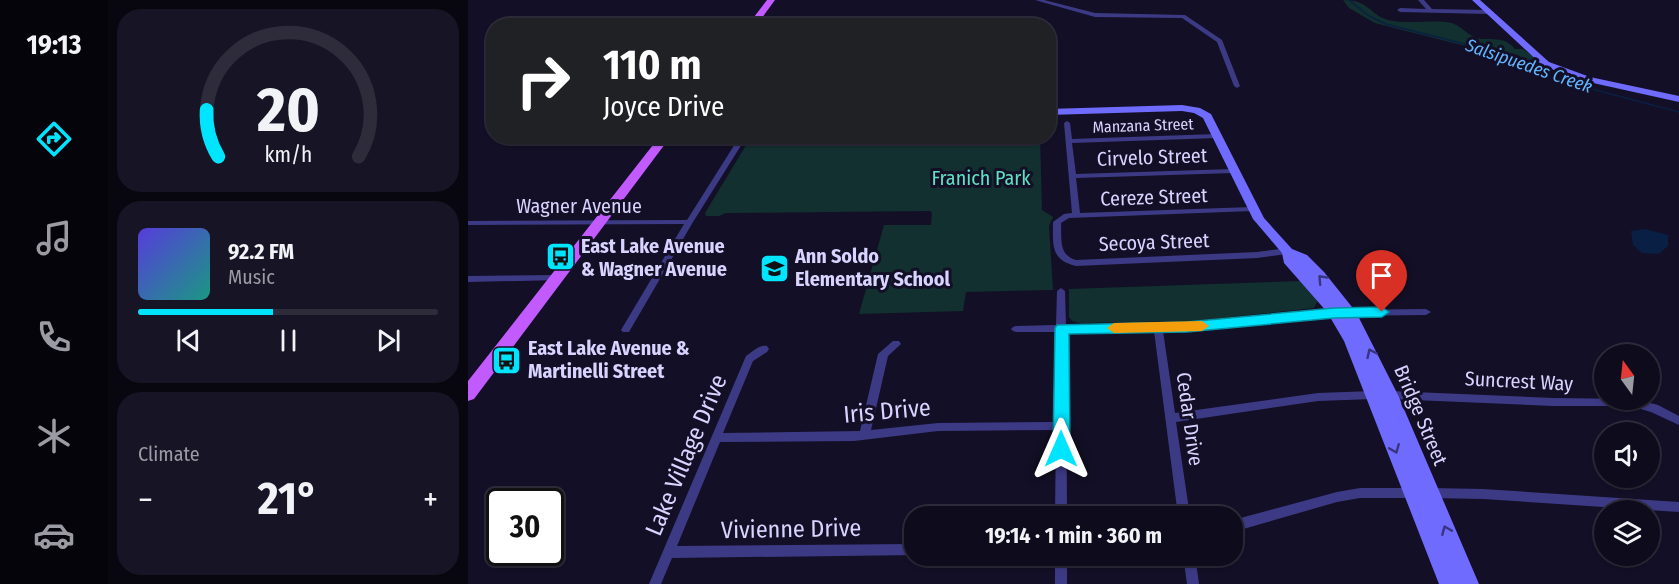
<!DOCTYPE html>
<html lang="en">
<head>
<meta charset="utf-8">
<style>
	body { margin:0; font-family:"Fira Sans Condensed",sans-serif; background:#171425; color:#f1f3f6; height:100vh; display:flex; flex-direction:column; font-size:22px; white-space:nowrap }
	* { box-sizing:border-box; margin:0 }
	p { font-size:20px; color:#9b9ba3 }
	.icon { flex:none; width:33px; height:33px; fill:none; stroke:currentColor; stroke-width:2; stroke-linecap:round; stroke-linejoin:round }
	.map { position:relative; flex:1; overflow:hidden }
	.side { display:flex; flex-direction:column; gap:9px; padding:9px; background:#08060f; width:360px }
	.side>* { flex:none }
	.hud { position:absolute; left:18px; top:18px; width:570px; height:126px; border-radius:24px; box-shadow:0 2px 4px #0004,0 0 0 2px #2e2b3b; background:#202124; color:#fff; overflow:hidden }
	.needle { width:39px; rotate:345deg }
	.buttons { position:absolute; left:1126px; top:344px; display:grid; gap:12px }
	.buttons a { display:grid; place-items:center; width:66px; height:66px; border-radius:50%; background:#0e0b1c; box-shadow:0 2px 4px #0004,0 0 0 2px #2e2b3b; font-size:30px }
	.speed { position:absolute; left:18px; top:488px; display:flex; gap:12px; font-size:30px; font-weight:700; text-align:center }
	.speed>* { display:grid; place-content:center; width:78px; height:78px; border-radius:50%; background:#0e0b1c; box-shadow:0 2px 4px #0004,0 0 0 2px #2e2b3b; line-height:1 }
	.speed .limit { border:3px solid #111; border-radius:9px; background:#fff; color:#111 }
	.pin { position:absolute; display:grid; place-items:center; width:51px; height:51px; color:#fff; margin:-62px -26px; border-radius:50% 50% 50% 0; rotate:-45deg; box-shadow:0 0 6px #0007 }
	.pin .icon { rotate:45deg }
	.me { position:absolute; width:66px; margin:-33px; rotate:0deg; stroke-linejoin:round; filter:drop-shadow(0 0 4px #0008) }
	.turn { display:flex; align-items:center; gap:21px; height:126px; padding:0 18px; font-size:27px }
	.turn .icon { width:78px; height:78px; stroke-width:2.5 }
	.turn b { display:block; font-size:42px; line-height:51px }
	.big { font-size:45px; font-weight:700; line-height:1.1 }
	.side .widget { flex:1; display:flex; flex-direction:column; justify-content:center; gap:9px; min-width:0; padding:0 21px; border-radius:24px; background:#171425 }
	.side .dial { align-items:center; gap:0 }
	.dial svg { height:156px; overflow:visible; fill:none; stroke:#2e2b3b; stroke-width:7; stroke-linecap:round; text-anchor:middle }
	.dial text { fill:#f1f3f6; stroke:none }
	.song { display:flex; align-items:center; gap:18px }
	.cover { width:72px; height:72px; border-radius:9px; background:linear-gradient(135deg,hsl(250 70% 55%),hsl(170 70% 35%)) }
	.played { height:6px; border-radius:3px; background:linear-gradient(90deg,#00e5ff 45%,#2e2b3b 45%) }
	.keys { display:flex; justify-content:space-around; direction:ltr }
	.heat { display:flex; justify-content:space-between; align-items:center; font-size:33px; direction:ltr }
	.trip { position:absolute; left:436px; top:506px; width:339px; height:60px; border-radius:24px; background:#0e0b1c; box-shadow:0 2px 4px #0004,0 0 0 2px #2e2b3b; font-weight:700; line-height:60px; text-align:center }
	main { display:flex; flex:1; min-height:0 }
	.dock { display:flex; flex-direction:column; width:108px; justify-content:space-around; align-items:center; background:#06040b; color:#9b9ba3 }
	.dock .icon { width:42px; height:42px }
	.dock .current { color:#00e5ff }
	.dock b { font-size:27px; color:#f1f3f6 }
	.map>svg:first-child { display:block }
	.green { fill:#12302f }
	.water { fill:#0a1f44 }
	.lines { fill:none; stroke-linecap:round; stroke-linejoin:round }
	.stream { stroke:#0a1f44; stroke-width:1.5 }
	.street { fill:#3d3a85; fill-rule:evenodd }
	.secondary { fill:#6f6bff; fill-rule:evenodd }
	.primary { fill:#c25bff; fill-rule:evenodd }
	.oneway { stroke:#38347d }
	.route { fill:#00e5ff; stroke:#0095a6; stroke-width:1.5 }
	.slow { fill:#f59e0b }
	.labels { text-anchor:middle; stroke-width:6; stroke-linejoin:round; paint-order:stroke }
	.far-street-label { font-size:16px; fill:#d9d4ff; stroke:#130f26 }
	.far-water-label { font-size:18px; font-style:italic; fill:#62b6ff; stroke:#130f26 }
	.street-label { font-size:20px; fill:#d9d4ff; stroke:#130f26 }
	.park-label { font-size:20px; fill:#5fe0c0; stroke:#130f26 }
	.poi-label { font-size:20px; font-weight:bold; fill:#d9d4ff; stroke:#130f26; text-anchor:start }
	.near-street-label { font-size:24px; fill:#d9d4ff; stroke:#130f26 }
</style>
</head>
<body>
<main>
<nav class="dock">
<b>19:13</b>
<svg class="icon current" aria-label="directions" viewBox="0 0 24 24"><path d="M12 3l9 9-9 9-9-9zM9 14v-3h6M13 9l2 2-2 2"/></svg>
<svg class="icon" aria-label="music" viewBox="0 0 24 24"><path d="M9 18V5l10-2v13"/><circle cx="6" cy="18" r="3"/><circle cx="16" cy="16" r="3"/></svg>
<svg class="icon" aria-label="phone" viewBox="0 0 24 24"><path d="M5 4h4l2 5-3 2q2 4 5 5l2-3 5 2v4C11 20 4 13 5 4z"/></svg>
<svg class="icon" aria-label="climate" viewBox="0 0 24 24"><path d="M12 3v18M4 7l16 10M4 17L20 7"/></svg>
<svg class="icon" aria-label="car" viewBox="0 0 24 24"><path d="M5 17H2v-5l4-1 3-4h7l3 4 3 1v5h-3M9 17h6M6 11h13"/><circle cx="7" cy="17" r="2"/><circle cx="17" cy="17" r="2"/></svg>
</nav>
<section class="side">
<div class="widget dial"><svg viewBox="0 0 100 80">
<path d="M14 69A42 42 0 1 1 86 69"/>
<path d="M14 69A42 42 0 0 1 8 45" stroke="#00e5ff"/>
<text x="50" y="56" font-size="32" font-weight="700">20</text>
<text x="50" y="72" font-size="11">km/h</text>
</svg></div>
<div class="widget">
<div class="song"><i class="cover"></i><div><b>92.2 FM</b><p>Music</p></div></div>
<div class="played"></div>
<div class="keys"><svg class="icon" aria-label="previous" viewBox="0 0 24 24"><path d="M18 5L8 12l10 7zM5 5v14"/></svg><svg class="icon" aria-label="pause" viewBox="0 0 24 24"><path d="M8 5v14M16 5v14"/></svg><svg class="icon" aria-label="next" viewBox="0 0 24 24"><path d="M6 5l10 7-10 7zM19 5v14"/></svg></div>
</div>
<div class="widget"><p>Climate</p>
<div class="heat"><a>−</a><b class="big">21°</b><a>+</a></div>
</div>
</section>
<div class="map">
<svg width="1211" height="584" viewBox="0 0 1211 584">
	<rect width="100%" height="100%" fill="#130f26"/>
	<path class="green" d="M875,0C902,0 900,14 920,20C942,25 966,19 984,23C993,26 1000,35 1008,38C1022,41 1036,35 1047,49H1055L1079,66L1060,71L1017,51L907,23L881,8Z
		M283,137H572L574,210L585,217L581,226L585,290L498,292L495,311L391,314L416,225H463L464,213L462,211L258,213L251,216H238L237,213Z
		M834,281L850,300L846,308L726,321L612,323L604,321L601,317V289Z"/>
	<path class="water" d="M1177,229L1200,235V246L1191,254L1174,253L1165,245L1163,231Z"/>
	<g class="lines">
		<path class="stream" d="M881,0L901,16L918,24L1020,50L1090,80L1211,112"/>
		<path class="street" d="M567,0H576L627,13L717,15L754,40L772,86L769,88L766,86L749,42L714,18L627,17Z
			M950,0H956L964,9L1020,10L1023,12L1020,14L932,12L929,10L932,8L958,9Z
			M243,22H284L287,24L284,26L241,25V23Z
			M599,121L602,123L604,139L749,134L752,136L749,138L604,143L608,174L765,169L769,171L765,173L608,178L612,213L784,207L788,209L784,211L601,218L593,223C594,238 590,255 608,260L789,252L819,248L823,251L819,254L789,258L608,266C582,260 585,244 585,222L596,214L604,213L596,123Z
			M272,136H279L225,222L161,332H155L153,330L216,224L0,225V221L219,220Z
			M90,275L93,276L94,278L93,280L0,282V276Z
			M593,288L597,291L598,325L709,324L866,310L958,309L963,312L958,315L866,316L695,331L707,413L850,393L905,391L909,392L910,395L909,398L905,399L850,401L708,422L722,516H710L686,331L598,332L599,516H587L588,430L470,431L386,441L252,442L209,546L447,544V555H449L204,558L193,584H181L278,356C284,352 292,344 299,346L301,349L299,352L285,361L255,433L392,431L410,354L425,341H431L433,344L420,356L403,430L470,423L588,422V332H548L545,331L543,329L545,327L548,326L588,325L589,291Z
			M922,391L1085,398L1167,399L1190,405L1211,416V425L1183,412L1162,406H1085L922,399L918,398L917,395L918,392Z
			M892,488H945L949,489L951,493L949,497L945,498H892L869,502L765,532V520L869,492Z
			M962,488L1015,489L1211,502V512L1015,499L962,498L958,497L956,493L958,489Z
			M587,555H599V584H587Z
			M715,555H727L731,584H719Z"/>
		<path class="secondary" d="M1004,0H1012L1081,62L1122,77L1211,96V102L1116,81L1075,66Z
			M489,16L506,19L510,26H502L500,23L489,20L316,26L280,24L284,22Z
			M714,105L732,108L743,114L796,218L824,249L839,255L856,272L888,312L930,395L1011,584H991L903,372L991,584H971L876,341L859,312L816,263L814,253L785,219L735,118L726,113L714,111L580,115V109Z"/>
		<path class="primary" d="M299,0H307L288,26H279Z
			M192,136H203L6,399L0,401V381Z"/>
	</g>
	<defs><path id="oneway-chevron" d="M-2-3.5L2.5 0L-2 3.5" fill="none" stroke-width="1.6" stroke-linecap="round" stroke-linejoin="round" transform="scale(1.5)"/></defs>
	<g class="oneway">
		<use href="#oneway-chevron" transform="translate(854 279) rotate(-133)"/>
		<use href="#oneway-chevron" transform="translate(903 353) rotate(-115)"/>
		<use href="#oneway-chevron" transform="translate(927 449) rotate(68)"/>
		<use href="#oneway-chevron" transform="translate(978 530) rotate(-113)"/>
	</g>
	<path class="route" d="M914,307L921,312L914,317L866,318L719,332L601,334L602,449L599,454L593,456L587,454L585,449L587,328L589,325L719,322L866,308Z"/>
	<path class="slow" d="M734,321L741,326L734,331L646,333L639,328L646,323Z"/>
	<defs>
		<symbol id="bus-square" viewBox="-11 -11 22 22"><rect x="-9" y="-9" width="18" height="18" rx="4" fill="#00e5ff" stroke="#130f26"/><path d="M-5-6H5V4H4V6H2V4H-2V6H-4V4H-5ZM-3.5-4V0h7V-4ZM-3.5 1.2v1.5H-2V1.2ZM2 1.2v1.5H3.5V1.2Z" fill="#111"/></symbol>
		<symbol id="school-square" viewBox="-11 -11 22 22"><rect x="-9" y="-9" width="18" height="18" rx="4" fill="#00e5ff" stroke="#130f26"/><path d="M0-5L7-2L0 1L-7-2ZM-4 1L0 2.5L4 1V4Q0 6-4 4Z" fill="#111"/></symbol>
	</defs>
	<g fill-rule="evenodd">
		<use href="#bus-square" x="76" y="240" width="33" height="33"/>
		<use href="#school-square" x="290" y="252" width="33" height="33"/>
		<use href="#bus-square" x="22" y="344" width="33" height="33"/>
	</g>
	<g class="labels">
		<g class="far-street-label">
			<text transform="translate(675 125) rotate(-2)" y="6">Manzana Street</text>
		</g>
		<g class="far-water-label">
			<text transform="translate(1061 66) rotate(19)" y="6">Salsipuedes Creek</text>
		</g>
		<g class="street-label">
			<text transform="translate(684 157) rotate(-2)" y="7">Cirvelo Street</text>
			<text transform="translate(686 197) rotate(-2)" y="7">Cereze Street</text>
			<text x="111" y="213">Wagner Avenue</text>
			<text transform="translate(686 242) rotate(-2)" y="7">Secoya Street</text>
			<text transform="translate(1051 381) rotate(3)" y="7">Suncrest Way</text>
			<text transform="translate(953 415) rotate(67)" y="7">Bridge Street</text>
			<text transform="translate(722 419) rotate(82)" y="7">Cedar Drive</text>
		</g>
		<g class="park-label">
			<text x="513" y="185">Franich Park</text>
		</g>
		<g class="poi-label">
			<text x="113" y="253">East Lake Avenue<tspan x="113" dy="23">&amp; Wagner Avenue</tspan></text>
			<text x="327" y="263">Ann Soldo<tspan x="327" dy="23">Elementary School</tspan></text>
			<text x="60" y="355">East Lake Avenue &amp;<tspan x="60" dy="23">Martinelli Street</tspan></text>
		</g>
		<g class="near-street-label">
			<text transform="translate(419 411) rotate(-5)" y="8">Iris Drive</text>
			<text transform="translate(218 455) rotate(-67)" y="8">Lake Village Drive</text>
			<text transform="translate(323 529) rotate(-1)" y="8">Vivienne Drive</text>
		</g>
	</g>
</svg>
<div class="buttons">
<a><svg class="needle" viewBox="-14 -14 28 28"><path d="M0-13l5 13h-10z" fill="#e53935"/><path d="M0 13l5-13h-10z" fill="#9b9ba3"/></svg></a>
<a><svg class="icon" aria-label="sound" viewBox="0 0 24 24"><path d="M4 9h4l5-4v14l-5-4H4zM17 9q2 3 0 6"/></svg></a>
<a><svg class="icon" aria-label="layers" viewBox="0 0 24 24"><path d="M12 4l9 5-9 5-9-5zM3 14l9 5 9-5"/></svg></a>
</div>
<div class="speed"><div class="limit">30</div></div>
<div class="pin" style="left:914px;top:312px;background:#d93025"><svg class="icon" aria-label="arrive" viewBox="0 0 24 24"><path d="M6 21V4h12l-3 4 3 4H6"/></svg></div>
<svg class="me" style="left:593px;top:449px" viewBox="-20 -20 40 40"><path d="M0-17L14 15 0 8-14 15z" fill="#00e5ff" stroke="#fff" stroke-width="4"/></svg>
<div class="trip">19:14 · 1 min · 360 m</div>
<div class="hud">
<div class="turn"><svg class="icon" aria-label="right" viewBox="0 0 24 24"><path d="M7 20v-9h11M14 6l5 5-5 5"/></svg><div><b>110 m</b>Joyce Drive</div></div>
</div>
</div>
</main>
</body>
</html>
